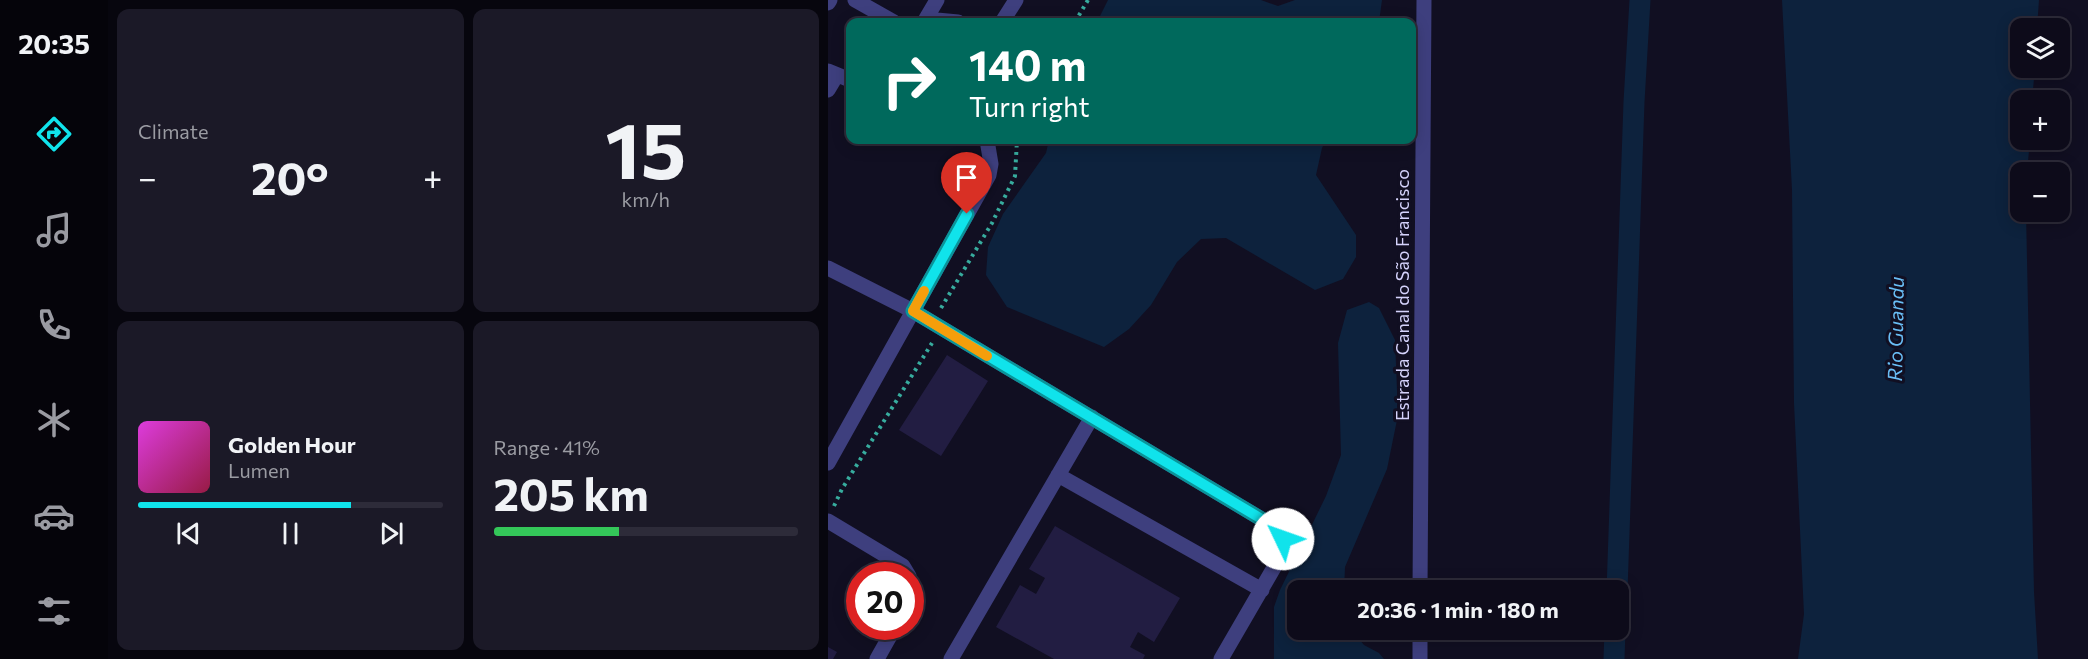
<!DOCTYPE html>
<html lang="en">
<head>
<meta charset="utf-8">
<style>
	body { margin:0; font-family:Commissioner,sans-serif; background:#1b1927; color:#f1f3f6; height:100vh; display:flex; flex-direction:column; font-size:22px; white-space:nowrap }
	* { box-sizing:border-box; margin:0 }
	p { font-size:20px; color:#9a9ba2 }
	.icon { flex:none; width:33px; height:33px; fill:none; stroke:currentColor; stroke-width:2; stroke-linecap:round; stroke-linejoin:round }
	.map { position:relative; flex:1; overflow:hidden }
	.side { display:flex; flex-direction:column; gap:9px; padding:9px; background:#07060e; width:720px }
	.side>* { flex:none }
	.top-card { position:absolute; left:18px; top:18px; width:570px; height:126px; border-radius:12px; box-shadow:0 3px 15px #0003,0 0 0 2px #2d2b39; background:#00695c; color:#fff; overflow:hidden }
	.fabs { position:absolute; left:1182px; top:18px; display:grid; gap:12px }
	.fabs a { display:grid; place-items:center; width:60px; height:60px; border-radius:12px; background:#0d0b1a; box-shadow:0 3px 15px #0003,0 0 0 2px #2d2b39; font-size:30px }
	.speed { position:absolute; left:18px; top:562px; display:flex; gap:12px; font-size:30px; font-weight:700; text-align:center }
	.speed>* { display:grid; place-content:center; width:78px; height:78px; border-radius:50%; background:#0d0b1a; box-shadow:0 3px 15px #0003,0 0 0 2px #2d2b39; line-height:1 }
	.speed .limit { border:9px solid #d22; background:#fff; color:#111 }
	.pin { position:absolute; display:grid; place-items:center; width:51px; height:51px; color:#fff; margin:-62px -26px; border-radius:50% 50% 50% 0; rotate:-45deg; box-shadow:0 0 6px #0007 }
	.pin .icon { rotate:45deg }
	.me { position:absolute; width:66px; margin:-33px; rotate:312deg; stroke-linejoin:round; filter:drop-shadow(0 0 4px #0008) }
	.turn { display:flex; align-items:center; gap:21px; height:126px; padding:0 24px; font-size:27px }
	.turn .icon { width:78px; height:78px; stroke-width:2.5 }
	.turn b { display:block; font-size:42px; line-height:51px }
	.big { font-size:45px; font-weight:700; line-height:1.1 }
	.side .card { flex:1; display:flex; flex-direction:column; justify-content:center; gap:9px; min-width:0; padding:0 21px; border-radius:12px; background:#1b1927 }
	.side .dial { align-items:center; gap:0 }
	.dial b { font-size:78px; line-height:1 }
	.song { display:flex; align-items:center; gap:18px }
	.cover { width:72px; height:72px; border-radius:9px; background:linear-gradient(135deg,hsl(300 70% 55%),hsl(340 70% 35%)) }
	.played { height:6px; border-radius:3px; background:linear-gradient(90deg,#10e3eb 70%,#2d2b39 70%) }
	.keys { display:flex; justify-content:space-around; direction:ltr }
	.heat { display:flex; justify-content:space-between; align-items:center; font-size:33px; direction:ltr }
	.charge { height:9px; border-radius:4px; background:linear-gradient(90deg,#34c759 41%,#2d2b39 0) }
	.side .tiles { flex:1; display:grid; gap:9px; grid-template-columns:repeat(2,1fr) }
	.trip { position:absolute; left:459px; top:580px; width:342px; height:60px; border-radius:12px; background:#0d0b1a; box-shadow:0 3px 15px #0003,0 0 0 2px #2d2b39; font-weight:700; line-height:60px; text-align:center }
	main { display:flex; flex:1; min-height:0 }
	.dock { display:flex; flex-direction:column; width:108px; justify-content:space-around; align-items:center; background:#05040a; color:#9a9ba2 }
	.dock .icon { width:42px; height:42px }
	.dock .active { color:#10e3eb }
	.dock b { font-size:27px; color:#f1f3f6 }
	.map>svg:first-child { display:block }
	.water { fill:#0d223d }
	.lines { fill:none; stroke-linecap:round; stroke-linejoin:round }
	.canal { stroke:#0d223d; stroke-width:21 }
	.building { fill:#221d42 }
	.path { stroke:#37ac9e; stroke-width:4; stroke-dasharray:3 4.5; stroke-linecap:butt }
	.minor { stroke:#3e3f7e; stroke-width:15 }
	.route-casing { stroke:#0a9499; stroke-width:15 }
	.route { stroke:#10e3eb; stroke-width:10 }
	.slow { stroke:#f59e0b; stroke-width:10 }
	.labels { text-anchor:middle; stroke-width:6; stroke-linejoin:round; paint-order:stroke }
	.street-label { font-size:18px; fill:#d5d3fc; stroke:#110f22 }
	.water-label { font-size:20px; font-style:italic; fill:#69bdf5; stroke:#110f22 }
</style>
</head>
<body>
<main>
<nav class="dock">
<b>20:35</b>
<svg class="icon active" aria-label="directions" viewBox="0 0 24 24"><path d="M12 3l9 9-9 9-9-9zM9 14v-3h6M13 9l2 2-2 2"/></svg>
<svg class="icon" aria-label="music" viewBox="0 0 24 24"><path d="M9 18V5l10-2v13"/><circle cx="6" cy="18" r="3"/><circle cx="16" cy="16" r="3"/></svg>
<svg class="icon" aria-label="phone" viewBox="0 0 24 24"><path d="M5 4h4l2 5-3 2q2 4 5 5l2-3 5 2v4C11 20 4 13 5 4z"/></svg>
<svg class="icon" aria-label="climate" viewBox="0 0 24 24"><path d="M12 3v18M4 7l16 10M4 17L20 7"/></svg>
<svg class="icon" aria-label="car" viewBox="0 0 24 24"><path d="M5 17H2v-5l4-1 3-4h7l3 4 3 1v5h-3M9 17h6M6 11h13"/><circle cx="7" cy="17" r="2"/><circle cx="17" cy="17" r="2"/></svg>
<svg class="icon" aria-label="filters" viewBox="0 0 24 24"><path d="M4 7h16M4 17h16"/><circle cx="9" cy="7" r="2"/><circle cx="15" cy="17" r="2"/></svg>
</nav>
<section class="side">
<div class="tiles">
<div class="card"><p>Climate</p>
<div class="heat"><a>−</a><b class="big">20°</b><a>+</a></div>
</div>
<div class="card dial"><b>15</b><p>km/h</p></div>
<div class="card">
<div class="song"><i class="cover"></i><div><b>Golden Hour</b><p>Lumen</p></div></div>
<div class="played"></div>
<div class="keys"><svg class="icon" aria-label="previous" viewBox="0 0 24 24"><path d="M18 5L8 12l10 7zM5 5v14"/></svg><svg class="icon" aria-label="pause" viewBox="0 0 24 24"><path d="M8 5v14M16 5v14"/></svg><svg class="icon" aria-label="next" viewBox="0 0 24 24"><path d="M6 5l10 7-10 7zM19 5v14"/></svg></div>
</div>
<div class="card"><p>Range · 41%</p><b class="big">205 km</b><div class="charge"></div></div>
</div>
</section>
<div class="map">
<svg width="1260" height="659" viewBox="0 0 1260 659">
	<rect width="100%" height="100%" fill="#110f22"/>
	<path class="water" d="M280,0H433L450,6L467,0H554L551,22H269Z
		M954,0H1211L1209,28H1192V68H1207L1204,100H1192V140H1202L1199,172H1192V212H1198L1206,592L1210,659H970L976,614L966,403L964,190Z
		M221,140H498L494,148L488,175L528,235V257L515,279L487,290L398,238L373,239L349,262L323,305L301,329L276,347L179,307L158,275L160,247L175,214L218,153Z
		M541,302L551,308L567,340L570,415L559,469L517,567L516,591H470V630H523L536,645L551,653L556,659H446V607L452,590L498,496L513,455L510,343L519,310Z"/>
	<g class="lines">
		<path class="canal" d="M789,591L806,102L812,0
			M786,659L787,630"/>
	</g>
	<path class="building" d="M119,355L160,381L113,456L71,430Z
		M227,526L352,598L326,642L310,632L302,647L317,655L315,659H226L168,627L192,585L208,594L217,578L201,569Z
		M0,647L9,652L5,659H0Z"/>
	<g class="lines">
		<path class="path" d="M247,22L260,0
			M113,308L164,223L187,176L189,140
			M6,506L14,489L104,343"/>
		<path class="minor" d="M27,0L66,22
			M0,3L2,0
			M96,22L109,0
			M101,22L109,20L130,22
			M174,22L188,0
			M0,71L22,80
			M0,90L9,75
			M0,268L85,311L447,527L455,539V552L393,659
			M0,463L161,175L163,164L159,140
			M230,475L434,590
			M0,521L75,566L81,576
			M592,591L596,0
			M49,659L67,627
			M123,659L264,417
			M592,659V630"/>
	</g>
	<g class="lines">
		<defs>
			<path id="route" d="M139,214L85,311L447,527L455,539"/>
		</defs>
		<use href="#route" class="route-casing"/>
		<use href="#route" class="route"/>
		<path class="slow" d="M96,291L85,311L159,356"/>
	</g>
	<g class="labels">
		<g class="street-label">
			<text transform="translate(575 295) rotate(-90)" y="6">Estrada Canal do São Francisco</text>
		</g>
		<g class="water-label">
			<text transform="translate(1068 329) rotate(-89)" y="7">Rio Guandu</text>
		</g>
	</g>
</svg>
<div class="fabs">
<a><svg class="icon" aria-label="layers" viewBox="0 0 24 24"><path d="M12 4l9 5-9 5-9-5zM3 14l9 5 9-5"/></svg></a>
<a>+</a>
<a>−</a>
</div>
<div class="speed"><div class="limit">20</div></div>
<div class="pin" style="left:139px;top:214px;background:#d93025"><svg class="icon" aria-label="arrive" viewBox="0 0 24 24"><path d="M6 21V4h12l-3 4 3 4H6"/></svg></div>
<svg class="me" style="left:455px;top:539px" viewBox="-20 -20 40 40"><circle r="19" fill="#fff"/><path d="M0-13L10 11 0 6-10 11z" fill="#10e3eb"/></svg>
<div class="trip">20:36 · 1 min · 180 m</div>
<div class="top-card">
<div class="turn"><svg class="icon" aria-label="right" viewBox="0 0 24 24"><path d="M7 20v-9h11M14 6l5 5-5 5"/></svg><div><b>140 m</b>Turn right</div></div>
</div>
</div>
</main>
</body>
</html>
